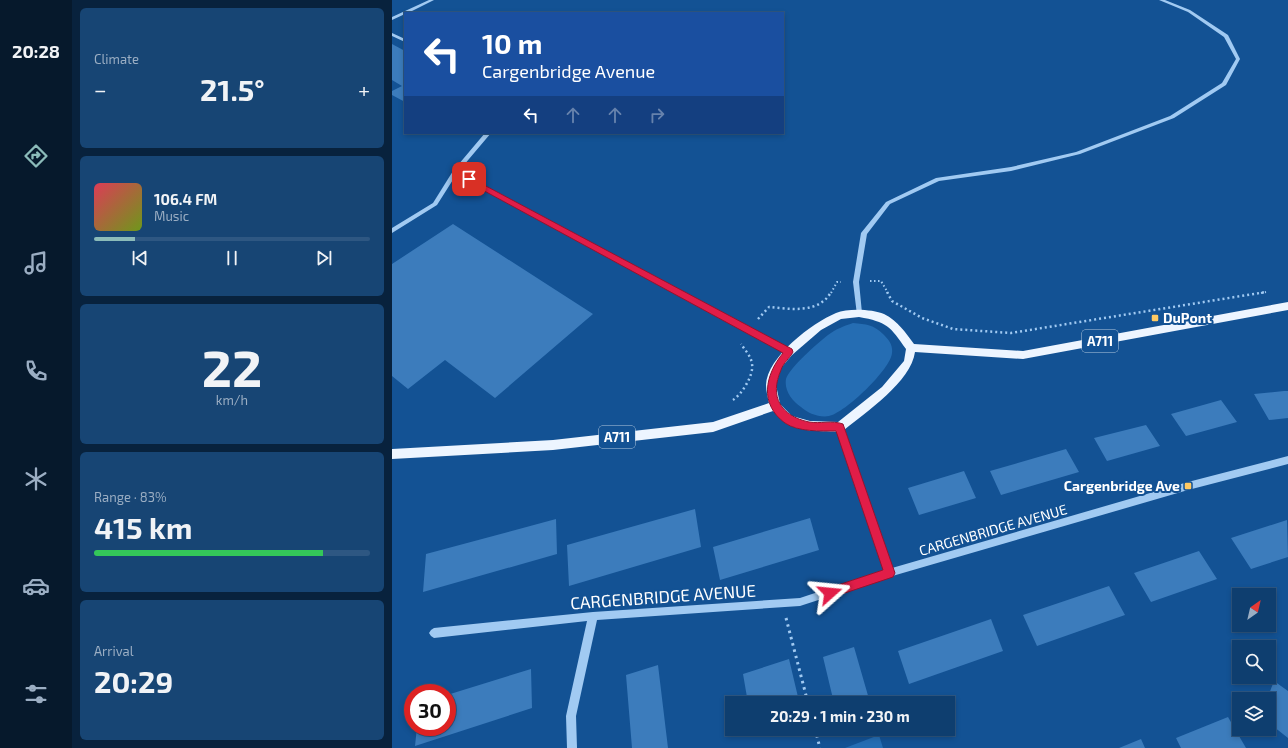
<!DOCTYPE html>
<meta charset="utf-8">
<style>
body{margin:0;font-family:"Exo 2",sans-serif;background:#174574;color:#f1f3f6;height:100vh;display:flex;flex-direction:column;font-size:15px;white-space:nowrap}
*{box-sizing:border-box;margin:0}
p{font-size:13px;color:#9baec3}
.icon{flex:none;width:22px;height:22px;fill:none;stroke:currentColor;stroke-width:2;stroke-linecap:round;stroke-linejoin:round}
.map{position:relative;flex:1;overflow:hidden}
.details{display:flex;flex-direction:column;gap:8px;padding:8px;background:#08223d;width:320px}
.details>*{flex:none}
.hud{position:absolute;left:12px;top:12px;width:380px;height:122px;border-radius:0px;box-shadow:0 2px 6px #0003,0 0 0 1px #2e5782;background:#1a4fa0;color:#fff;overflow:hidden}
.needle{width:26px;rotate:34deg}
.tools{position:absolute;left:840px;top:588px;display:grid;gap:8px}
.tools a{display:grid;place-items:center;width:44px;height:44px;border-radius:0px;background:#0e3e6f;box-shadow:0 2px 6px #0003,0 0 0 1px #2e5782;font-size:20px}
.speed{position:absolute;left:12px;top:684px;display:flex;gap:8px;font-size:20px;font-weight:700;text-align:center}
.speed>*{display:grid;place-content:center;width:52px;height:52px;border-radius:50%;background:#0e3e6f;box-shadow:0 2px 6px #0003,0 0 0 1px #2e5782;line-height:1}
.speed .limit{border:6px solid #d22;background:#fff;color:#111}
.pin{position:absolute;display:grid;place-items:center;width:34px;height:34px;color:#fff;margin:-17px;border-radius:8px;box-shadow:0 2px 6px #0006}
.me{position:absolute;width:44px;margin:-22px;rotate:72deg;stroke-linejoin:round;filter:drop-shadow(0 0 3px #0008)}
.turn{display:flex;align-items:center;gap:14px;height:84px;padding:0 12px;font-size:18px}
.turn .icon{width:52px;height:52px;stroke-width:2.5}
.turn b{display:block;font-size:28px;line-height:34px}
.lanes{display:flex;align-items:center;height:38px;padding:0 12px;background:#0003;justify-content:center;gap:20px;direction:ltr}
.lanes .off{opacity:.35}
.big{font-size:30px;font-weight:700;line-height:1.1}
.details .widget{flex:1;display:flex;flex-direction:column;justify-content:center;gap:6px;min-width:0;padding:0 14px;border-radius:6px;background:#174574}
.details .dial{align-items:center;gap:0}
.dial b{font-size:52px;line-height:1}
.song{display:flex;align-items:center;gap:12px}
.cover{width:48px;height:48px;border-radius:6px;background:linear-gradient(135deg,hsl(350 70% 55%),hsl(80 70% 35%))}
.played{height:4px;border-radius:2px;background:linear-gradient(90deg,#8bbbb9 15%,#2e5782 15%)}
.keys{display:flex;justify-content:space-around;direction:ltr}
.heat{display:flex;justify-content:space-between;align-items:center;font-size:22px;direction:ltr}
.charge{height:6px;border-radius:3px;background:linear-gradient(90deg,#34c759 83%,#2e5782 0)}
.trip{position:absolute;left:333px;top:696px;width:230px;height:40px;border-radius:0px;background:#0e3e6f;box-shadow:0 2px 6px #0003,0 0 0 1px #2e5782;font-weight:700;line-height:40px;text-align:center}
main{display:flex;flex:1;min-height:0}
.tab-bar{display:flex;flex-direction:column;width:72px;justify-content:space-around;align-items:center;background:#06192c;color:#9baec3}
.tab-bar .icon{width:28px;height:28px}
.tab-bar .current{color:#8bbbb9}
.tab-bar b{font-size:18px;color:#f1f3f6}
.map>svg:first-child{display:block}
.green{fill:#256db3}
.building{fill:#3c7cbc}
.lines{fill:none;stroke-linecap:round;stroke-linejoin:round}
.path-far2{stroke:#a1caf2;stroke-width:2;stroke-dasharray:1.5 2.5;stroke-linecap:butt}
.path-far1{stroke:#a1caf2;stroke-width:2.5;stroke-dasharray:2 3;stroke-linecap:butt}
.path{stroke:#a1caf2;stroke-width:3;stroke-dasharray:2.5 4;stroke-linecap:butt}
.minor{fill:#a1caf2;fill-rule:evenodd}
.major{fill:#edf5ff;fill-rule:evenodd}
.route{fill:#e11d48;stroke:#92132f}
.poi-dot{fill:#ffca63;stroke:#135294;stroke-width:1.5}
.labels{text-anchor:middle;stroke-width:4;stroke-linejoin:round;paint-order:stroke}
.shield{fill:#135294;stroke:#b8cbdf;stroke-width:1}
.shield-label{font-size:13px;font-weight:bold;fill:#fff}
.poi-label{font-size:14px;font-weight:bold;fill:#fff;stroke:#135294;text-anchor:start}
.street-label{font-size:14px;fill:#fff;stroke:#135294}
.near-street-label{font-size:17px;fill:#fff;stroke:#135294}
</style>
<main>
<nav class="tab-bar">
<b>20:28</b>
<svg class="icon current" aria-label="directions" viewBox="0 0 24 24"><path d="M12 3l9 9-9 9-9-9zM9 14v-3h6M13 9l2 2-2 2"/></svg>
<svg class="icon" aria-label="music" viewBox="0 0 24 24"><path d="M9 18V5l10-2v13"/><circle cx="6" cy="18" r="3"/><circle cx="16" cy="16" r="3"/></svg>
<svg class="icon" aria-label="phone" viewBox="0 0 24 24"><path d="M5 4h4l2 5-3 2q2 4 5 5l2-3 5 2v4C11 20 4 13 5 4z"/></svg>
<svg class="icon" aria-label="climate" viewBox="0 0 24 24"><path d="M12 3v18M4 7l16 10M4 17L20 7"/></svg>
<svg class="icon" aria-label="car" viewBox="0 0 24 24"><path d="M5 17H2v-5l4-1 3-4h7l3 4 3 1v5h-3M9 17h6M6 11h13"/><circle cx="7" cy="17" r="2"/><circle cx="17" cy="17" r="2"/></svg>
<svg class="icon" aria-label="filters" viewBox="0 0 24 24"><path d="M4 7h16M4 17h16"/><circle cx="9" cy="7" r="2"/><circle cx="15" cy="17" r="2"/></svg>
</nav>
<section class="details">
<div class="widget"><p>Climate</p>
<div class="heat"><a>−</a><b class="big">21.5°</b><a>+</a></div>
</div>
<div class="widget">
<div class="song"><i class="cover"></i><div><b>106.4 FM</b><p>Music</p></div></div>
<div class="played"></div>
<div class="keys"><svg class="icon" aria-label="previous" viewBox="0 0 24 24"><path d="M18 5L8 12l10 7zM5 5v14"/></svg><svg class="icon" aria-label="pause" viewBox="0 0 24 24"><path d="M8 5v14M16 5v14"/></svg><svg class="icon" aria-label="next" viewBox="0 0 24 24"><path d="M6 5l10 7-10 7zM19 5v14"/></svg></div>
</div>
<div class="widget dial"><b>22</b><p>km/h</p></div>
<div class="widget"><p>Range · 83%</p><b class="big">415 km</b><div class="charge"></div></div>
<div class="widget"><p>Arrival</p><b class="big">20:29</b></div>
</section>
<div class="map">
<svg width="896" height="748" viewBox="0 0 896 748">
<rect width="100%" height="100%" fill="#135294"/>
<!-- green -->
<path class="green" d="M 461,323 C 474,324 482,325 491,334 C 497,340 501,345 500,353 C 499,369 453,413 437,416 C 428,418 415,413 409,407 C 400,401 392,390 394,379 C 397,368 427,342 436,335 C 444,329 452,326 461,323 Z
M 487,735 L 491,748 L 453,748 Z"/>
<!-- building -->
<path class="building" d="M 0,44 L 13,51 L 13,102 L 0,95 L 0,91 L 10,86 L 0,80 Z
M 61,224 L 201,314 L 103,398 L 53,360 L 16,389 L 0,376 L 0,264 Z
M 892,391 L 896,391 L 896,418 L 877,420 L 862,394 Z
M 829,400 L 845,422 L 794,436 L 779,414 Z
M 754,425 L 768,446 L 715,461 L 702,438 Z
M 674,449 L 687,472 L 609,495 L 598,471 Z
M 572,471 L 584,498 L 527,515 L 516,488 Z
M 303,509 L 309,547 L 177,586 L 175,545 Z
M 418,518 L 427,550 L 328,580 L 321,547 Z
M 164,519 L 165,554 L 31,592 L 34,554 Z
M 895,520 L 896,557 L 859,569 L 839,538 Z
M 807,551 L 825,579 L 759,602 L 742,573 Z
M 717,586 L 733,615 L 645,646 L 631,615 Z
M 599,619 L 611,651 L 517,684 L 506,651 Z
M 462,647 L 477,699 L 465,703 L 442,703 L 431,657 Z
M 397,659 L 406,697 L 388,703 L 356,703 L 351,674 Z
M 266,665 L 276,748 L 240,748 L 234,675 Z
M 139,669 L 140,708 L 23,746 L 25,727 L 55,727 L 55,695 Z
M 882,681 L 896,691 L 896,738 L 877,723 L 877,699 L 875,699 Z
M 836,717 L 854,748 L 789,748 L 784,738 Z
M 749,739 L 753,748 L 727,748 Z"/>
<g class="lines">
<!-- path-far2 -->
<path class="path-far2" d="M 478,281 L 489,281 L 496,293
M 439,293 L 445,282 L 449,282
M 869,293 L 874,292"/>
<!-- path-far1 -->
<path class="path-far1" d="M 495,292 L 500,301 L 530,318 L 561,329 L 619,333 L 874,292
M 366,319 L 377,307 C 398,309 427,314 439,292
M 341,400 C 350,394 362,375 360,364 C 359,356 353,350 349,344"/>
<!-- path -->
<path class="path" d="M 394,618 L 416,703
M 423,729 L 428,748"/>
<!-- minor -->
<path class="minor" d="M 37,0 L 42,0 L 16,13 L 13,13 L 13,14 L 0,20 L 0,17 Z
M 767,0 L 773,0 L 798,10 L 836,35 L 848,59 L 834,85 L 782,118 L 688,154 L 619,171 L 547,181 L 498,204 L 475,234 L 467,282 L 470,313 L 469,315 L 465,315 L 461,282 L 469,233 L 494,202 L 544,178 L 619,167 L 684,152 L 778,116 L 830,83 L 844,59 L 832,37 L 796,12 Z
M 0,33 L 13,39 L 13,42 L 0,36 Z
M 93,133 L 99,133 L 66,172 L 399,350 L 400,352 L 399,354 L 395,354 L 64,175 L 45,205 L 0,233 L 0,228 L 41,203 L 61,171 Z
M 448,424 L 451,425 L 452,427 L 500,568 L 796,482 L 896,456 L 896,464 L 796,490 L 497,577 L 408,606 L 205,620 L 184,716 L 185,748 L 175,748 L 174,716 L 195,621 L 42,638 L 39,636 L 37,633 L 39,630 L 42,628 L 201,612 L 408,598 L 492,570 L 444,427 L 445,425 Z"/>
<!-- major -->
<path class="major" d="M 896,302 L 896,310 L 631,359 L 523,352 C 519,382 474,412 452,430 L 448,432 C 433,431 404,432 392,422 C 388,419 385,415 381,411 L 321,432 L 161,450 L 0,459 L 0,449 L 161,440 L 321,422 L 377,403 C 376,398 374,391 374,385 C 375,357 420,323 444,313 C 456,308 480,309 492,314 C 506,321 513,332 522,344 L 631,351 ZM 467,317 C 495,322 498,326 514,349 L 512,361 L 490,387 L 446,422 L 418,421 L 400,416 L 388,404 L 384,385 L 389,368 L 400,355 L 429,330 L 449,319 Z"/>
</g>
<!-- route -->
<path class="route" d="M 77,177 L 400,349 L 401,352 C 398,358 391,363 389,370 C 377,397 389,416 417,422 C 428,424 440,420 451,424 L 503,573 L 501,577 L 438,598 L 434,597 L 432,593 L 434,589 L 491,570 L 444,431 C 429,431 406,432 393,423 C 367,404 373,375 391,353 L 74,181 L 74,178 Z"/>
<!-- markers -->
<g class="poi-dot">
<rect x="759" y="314" width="8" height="8" rx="2"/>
<rect x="792" y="482" width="8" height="8" rx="2"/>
</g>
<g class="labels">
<!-- shield labels -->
<g class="shield">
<rect x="690" y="330" width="36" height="22" rx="3"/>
<rect x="207" y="426" width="36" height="22" rx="3"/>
</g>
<g class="shield-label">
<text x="708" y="346">A711</text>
<text x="225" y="442">A711</text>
</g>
<!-- poi labels -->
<g class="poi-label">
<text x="771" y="323">DuPont</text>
<text x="788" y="491" text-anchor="end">Cargenbridge Ave</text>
</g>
<!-- street labels -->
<g class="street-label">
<text transform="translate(601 530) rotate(-16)" y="5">CARGENBRIDGE AVENUE</text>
</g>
<!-- near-street labels -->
<g class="near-street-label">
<text transform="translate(271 597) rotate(-4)" y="6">CARGENBRIDGE AVENUE</text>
</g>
</g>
</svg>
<div class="tools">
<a><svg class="needle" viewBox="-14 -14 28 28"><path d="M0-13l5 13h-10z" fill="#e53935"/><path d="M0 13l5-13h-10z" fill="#9baec3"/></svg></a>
<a><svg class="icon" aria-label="search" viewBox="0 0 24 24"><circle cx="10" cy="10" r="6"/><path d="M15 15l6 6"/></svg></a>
<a><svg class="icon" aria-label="layers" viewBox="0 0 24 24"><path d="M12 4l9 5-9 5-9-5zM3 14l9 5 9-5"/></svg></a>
</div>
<div class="speed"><div class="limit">30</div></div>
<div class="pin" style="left:77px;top:179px;background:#d93025"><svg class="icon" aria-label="arrive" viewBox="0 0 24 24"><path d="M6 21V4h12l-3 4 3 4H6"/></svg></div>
<svg class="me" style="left:438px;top:593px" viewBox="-20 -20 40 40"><path d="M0-17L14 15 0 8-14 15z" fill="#e11d48" stroke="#fff" stroke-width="4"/></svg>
<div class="trip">20:29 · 1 min · 230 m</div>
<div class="hud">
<div class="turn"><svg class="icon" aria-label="left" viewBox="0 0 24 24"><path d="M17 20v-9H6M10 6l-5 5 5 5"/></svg><div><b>10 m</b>Cargenbridge Avenue</div></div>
<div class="lanes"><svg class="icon" aria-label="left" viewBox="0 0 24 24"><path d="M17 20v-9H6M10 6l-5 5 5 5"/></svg><svg class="icon off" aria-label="ahead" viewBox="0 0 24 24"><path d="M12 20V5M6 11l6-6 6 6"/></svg><svg class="icon off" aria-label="ahead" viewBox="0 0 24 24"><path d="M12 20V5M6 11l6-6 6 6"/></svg><svg class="icon off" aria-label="right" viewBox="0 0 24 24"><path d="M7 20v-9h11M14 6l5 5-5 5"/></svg></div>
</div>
</div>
</main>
